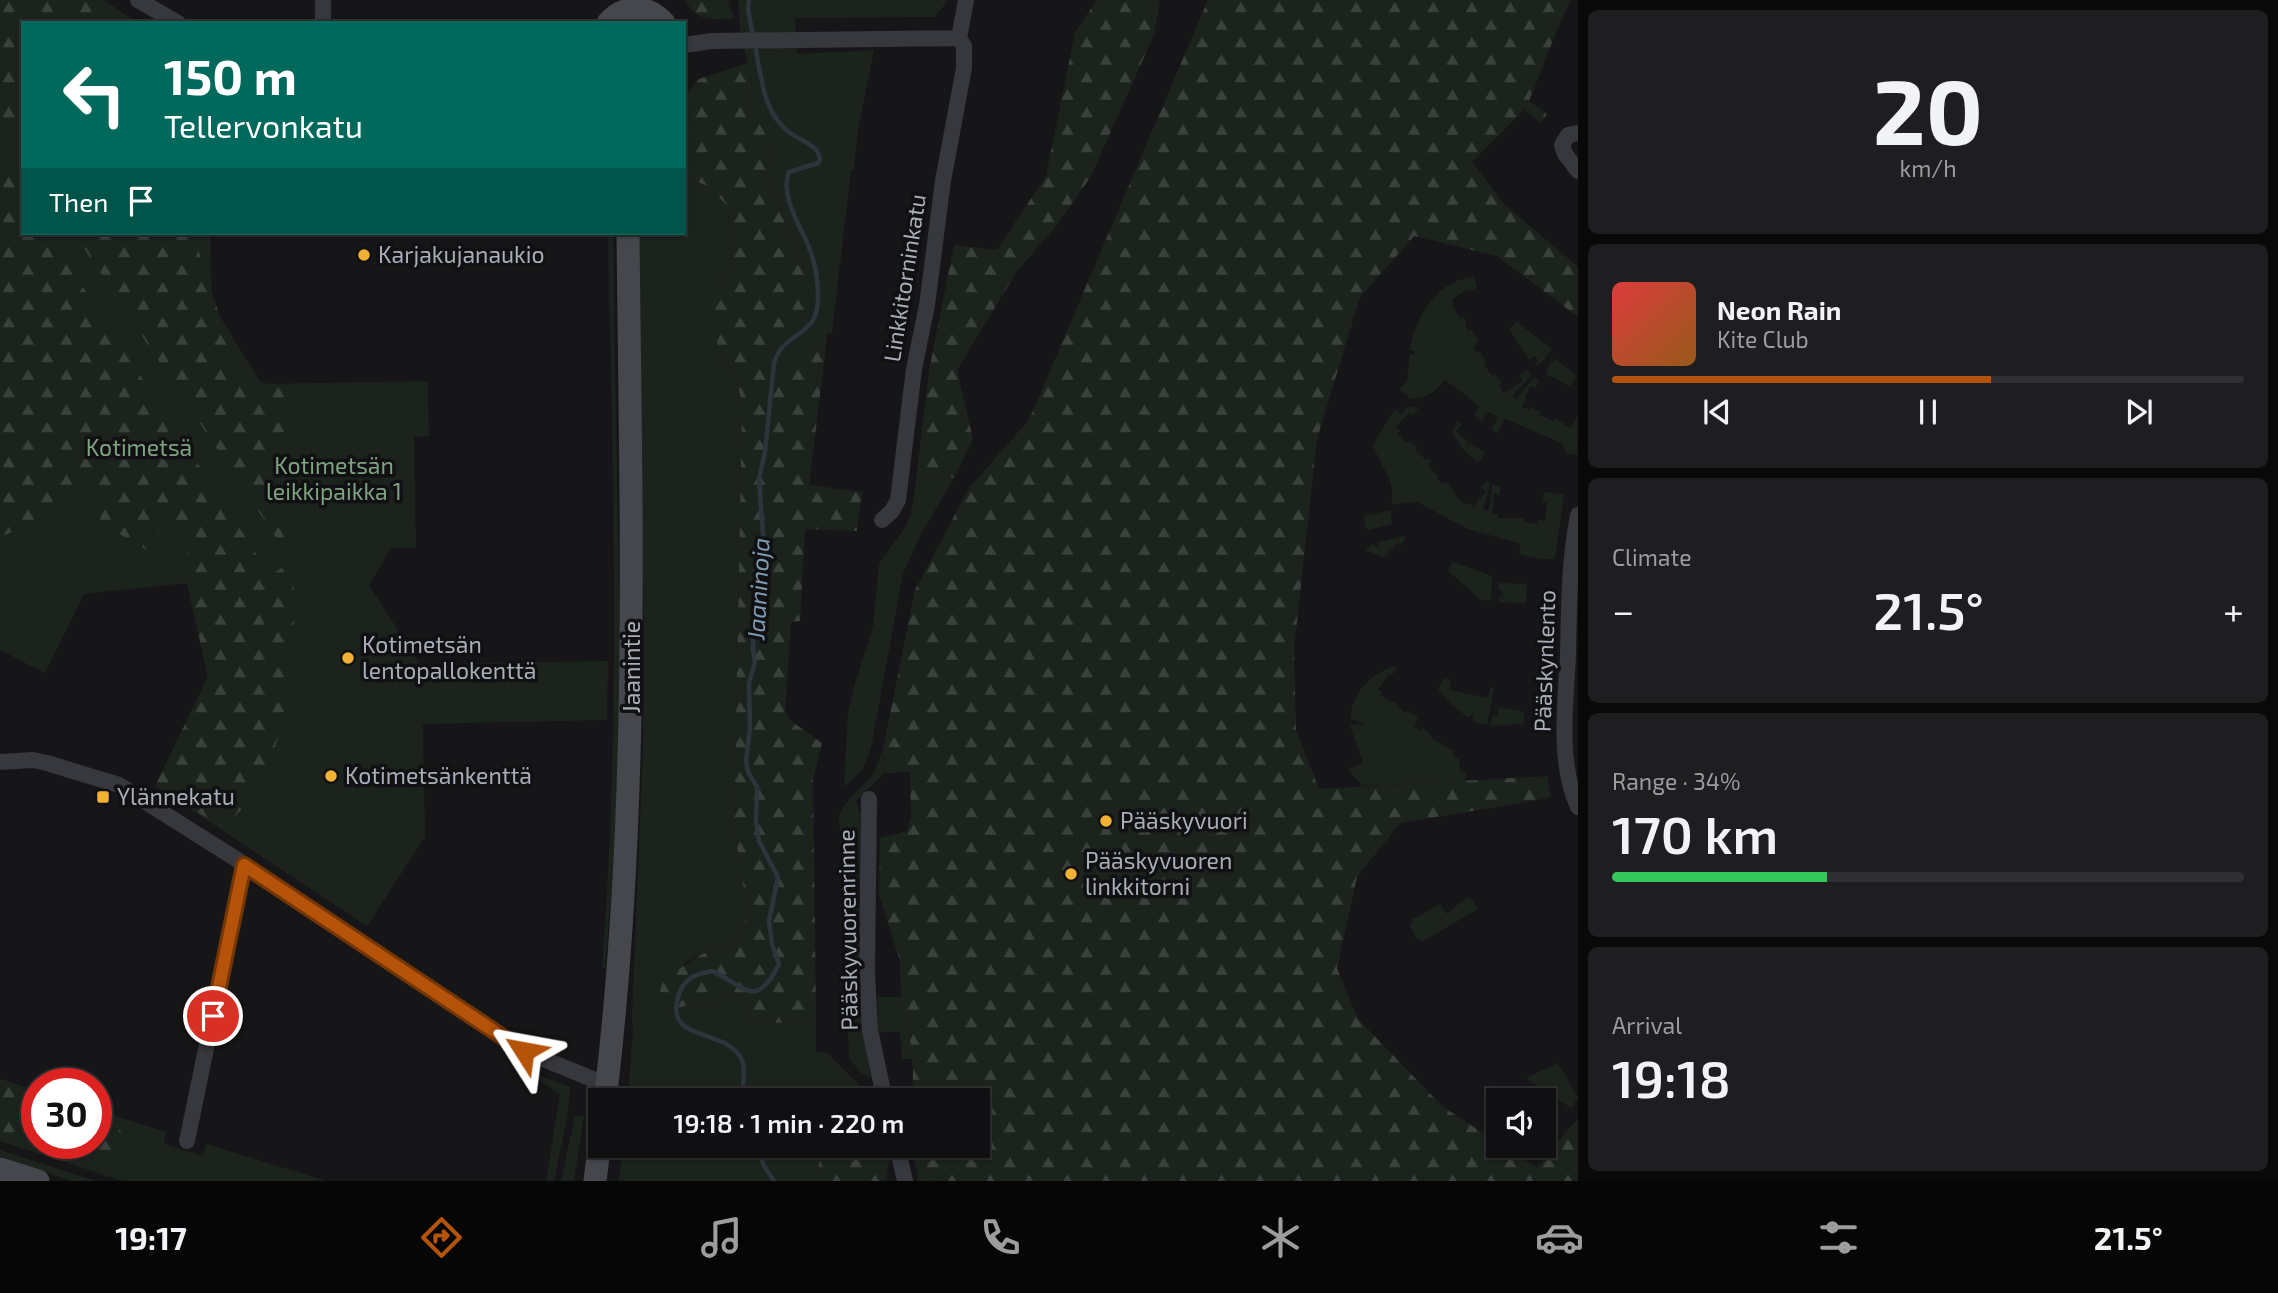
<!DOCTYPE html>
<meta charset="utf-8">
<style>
body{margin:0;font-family:"Exo 2",sans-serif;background:#1e1e20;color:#f1f3f6;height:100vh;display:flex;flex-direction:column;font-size:26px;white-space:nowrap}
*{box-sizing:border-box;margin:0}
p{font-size:23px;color:#9c9d9f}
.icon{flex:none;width:38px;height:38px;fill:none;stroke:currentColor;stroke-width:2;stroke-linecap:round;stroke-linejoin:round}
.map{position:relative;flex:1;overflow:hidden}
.drawer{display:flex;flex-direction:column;gap:10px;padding:10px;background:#09090a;width:700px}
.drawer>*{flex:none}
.banner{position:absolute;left:21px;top:21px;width:665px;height:214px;border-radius:0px;box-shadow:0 2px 5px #0004,0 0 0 2px #303032;background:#00695c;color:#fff;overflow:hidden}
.fabs{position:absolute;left:1486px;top:1088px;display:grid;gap:14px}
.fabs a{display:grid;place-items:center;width:70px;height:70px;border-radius:0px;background:#101012;box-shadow:0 2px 5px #0004,0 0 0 2px #303032;font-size:35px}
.speed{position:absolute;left:21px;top:1068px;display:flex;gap:14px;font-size:35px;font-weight:700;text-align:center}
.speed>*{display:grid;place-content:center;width:91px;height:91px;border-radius:50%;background:#101012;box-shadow:0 2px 5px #0004,0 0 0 2px #303032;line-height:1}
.speed .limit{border:10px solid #d22;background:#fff;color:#111}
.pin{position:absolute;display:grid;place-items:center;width:60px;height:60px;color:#fff;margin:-30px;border:4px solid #fff;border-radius:50%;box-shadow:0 2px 7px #0007}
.me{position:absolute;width:77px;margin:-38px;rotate:304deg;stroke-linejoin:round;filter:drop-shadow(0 0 5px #0008)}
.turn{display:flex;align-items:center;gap:24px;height:147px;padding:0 28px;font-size:32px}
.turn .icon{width:91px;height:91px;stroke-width:2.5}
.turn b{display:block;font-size:49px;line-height:60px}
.then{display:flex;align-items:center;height:66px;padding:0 28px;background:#0003;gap:14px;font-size:26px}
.big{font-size:52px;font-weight:600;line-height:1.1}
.drawer .widget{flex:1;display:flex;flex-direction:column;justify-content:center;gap:10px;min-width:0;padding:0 24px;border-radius:10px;background:#1e1e20}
.drawer .dial{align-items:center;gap:0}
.dial b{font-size:91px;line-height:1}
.song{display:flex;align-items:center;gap:21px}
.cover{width:84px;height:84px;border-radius:10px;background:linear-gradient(135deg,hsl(0 70% 55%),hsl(30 70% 35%))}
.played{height:7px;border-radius:4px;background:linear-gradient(90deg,#b45309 60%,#303032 60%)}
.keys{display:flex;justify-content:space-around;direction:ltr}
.heat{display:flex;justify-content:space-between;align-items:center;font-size:38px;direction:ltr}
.charge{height:10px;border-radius:5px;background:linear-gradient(90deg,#34c759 34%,#303032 0)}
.trip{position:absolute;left:588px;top:1088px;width:402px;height:70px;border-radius:0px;background:#101012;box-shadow:0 2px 5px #0004,0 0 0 2px #303032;font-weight:600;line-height:70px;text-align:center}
.menu{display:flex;height:112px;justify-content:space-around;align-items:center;background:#060607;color:#9c9d9f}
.menu .icon{width:49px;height:49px}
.menu .active{color:#b45309}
.menu b{font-size:32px;color:#f1f3f6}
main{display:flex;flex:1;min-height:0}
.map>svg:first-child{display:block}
.green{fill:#1c231d}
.forest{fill:url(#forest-firs)}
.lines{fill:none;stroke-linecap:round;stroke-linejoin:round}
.stream{stroke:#2c353c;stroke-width:4.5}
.minor{stroke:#37383d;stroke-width:16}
.secondary{stroke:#45474d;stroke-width:23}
.route-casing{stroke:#753606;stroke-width:18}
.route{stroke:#b45309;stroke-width:12}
.poi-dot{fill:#f2b134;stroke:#111113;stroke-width:2.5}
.labels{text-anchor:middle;stroke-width:7;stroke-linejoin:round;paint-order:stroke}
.poi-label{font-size:23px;fill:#a8adb8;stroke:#111113;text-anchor:start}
.street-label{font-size:23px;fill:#a8adb8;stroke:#111113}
.park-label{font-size:23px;fill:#7fa381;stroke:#111113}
.water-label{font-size:24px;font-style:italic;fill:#7f9bb3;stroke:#111113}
</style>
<main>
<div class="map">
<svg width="1578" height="1181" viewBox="0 0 1578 1181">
<defs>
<pattern id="forest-firs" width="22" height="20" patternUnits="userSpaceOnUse" patternTransform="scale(1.75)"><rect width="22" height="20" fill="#1c231d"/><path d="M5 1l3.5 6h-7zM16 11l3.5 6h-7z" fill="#3a403c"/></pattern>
</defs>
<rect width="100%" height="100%" fill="#161618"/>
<!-- green -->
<path class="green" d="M 0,0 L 104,0 L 138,23 L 23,23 L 23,233 L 210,233 L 212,304 L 262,384 L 428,381 L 429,436 L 414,437 L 416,548 L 391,548 L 369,585 L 420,664 L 608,661 L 607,720 L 423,724 L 425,837 L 367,926 L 155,786 L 208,677 L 187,583 L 84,594 L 45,673 L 0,650 Z
M 738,0 L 948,0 L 935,17 L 795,18 L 797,54 L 874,50 L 858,130 L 854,170 L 851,170 L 832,333 L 827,333 L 825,354 L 808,347 L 780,372 L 770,374 C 761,339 780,330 808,316 L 812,289 L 767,174 L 772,144 L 747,119 L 752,84 L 740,30 Z
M 684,176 L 707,186 L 729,206 L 731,256 L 725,285 L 723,357 L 736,376 L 742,404 L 734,830 L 748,913 L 737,942 L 701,954 L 684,963 L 663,1012 L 696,1003 L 712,1005 L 722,999 L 746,996 L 751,1017 L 760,1024 L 816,1020 L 816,1052 L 827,1053 L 875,1101 L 628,1101 L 633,1027 L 632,1017 L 643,746 L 644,617 L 637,233 L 684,233 Z
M 608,233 L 613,233 L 620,655 L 616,832 L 605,968 L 602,968 C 621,723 613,478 608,233 Z
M 1474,277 L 1477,287 L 1470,292 L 1467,289 L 1451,300 L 1454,304 L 1452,306 L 1460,318 L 1462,316 L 1467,323 L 1465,325 L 1468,331 L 1471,329 L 1479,341 L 1473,347 L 1477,353 L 1480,352 L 1487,362 L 1484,364 L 1492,376 L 1495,374 L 1502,384 L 1499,386 L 1504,393 L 1523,381 L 1520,375 L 1527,370 L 1532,375 L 1512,396 L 1516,400 L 1534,377 L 1539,380 L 1535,388 L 1530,386 L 1522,407 L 1529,410 L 1530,407 L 1541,412 L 1540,415 L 1553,421 L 1555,418 L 1565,423 L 1564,426 L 1571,428 L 1578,414 L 1577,455 L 1566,453 L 1562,443 L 1505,419 L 1497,433 L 1491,430 L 1498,417 L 1489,412 L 1481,421 L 1474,415 L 1480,406 L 1445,380 C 1434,392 1429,398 1411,399 L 1400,390 L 1402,386 L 1407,381 L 1410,354 L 1415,354 L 1415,351 L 1410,350 C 1414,318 1438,279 1474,277 Z
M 1516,321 L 1552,349 L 1544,360 L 1535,366 L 1538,360 L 1535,356 L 1529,359 L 1512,334 L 1510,329 Z
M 1555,359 L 1577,376 L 1570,386 L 1546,374 L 1547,368 Z
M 1415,406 L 1418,409 L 1412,415 L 1409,413 L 1396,427 L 1400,431 L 1398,434 L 1407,443 L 1410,441 L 1417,447 L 1415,450 L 1426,460 L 1428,458 L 1432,461 L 1428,466 L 1439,476 L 1437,479 L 1444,484 L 1446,482 L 1454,490 L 1452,492 L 1466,505 L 1468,503 L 1473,506 L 1486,492 L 1481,487 L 1487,481 L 1490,484 L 1483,510 L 1489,511 L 1492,484 L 1501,486 L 1499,495 L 1494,494 L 1492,513 L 1498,515 L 1498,518 L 1524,518 L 1524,522 L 1537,524 L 1538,520 L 1545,521 L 1547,502 L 1542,501 L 1544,492 L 1564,495 L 1555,559 L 1540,559 L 1519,554 L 1521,544 L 1468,529 L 1417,502 L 1391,505 C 1398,485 1379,463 1373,445 L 1393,412 L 1398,409 L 1399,414 L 1405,412 L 1405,408 Z
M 1458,421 L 1462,424 L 1456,432 L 1469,442 L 1466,449 L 1471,443 L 1485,453 L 1478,463 L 1461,447 L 1452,432 Z
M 917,472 L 954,478 L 921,534 L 903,574 L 871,748 L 862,771 L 844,787 L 848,713 L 854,686 L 873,627 L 879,564 L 906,526 L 912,509 Z
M 1391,510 L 1392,524 L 1368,530 L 1365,527 L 1364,516 Z
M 1404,536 L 1406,538 L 1401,545 L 1398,543 L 1383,558 L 1365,550 L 1373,544 L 1380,551 L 1377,543 Z
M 1453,562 L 1492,576 L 1491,601 L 1481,600 L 1448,571 Z
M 1499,583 L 1527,584 L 1526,601 L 1524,603 L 1498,602 L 1499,597 L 1502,597 L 1503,591 L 1498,590 Z
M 1395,666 L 1397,668 L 1392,675 L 1389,674 L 1378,689 L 1382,692 L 1380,695 L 1392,703 L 1394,701 L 1405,713 L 1407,710 L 1418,718 L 1414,726 L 1420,731 L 1422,728 L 1432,736 L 1431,738 L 1454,751 L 1452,754 L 1459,759 L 1460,770 L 1466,774 L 1465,781 L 1362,786 L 1348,769 L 1363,763 L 1350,725 L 1364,724 L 1350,718 C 1354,691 1369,675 1395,666 Z
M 1444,678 L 1451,680 L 1449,690 L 1488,698 L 1490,687 L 1494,688 L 1487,725 L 1479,724 L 1472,720 L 1474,717 L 1472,715 L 1467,717 L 1450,703 L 1438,689 Z
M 1499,707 L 1525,712 L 1523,724 L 1490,726 L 1492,716 L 1497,716 Z
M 883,749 L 884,773 L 856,801 L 860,814 C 860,901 855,991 871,1078 L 860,1072 L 849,1058 L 839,814 L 845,804 L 874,773 Z
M 1547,776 L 1551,797 L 1538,800 L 1532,777 Z
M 1467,897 L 1472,900 L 1478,909 L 1422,942 L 1416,938 L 1410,926 L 1413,919 L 1440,904 L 1447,914 Z
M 878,997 L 901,997 L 909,1028 L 912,1059 L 902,1059 L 900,1032 L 881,1032 L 878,1029 Z
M 1558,1063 L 1578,1098 L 1571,1108 L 1526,1078 Z
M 524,1070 L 570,1087 L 568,1114 L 554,1181 L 546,1181 L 560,1094 Z
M 0,1079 L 37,1091 L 37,1143 L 96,1143 L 96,1110 L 166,1132 L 164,1144 L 203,1156 L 206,1144 L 327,1181 L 123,1181 L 0,1141 Z
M 575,1116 L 584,1116 L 574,1181 L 561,1181 Z
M 623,1146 L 822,1146 L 816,1181 L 619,1181 Z
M 910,1146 L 922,1146 L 926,1173 L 946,1181 L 917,1181 L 918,1174 Z
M 0,1150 L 95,1181 L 72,1181 L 0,1157 Z"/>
<!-- forest -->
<path class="forest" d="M 0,0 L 102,0 L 119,15 L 136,23 L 23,23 L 23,153 L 0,113 Z
M 684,0 L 732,0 L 728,1 L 734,18 C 708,20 700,22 684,0 Z
M 1097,0 L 1160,0 L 1154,35 L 1091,176 L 1057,225 L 1017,271 L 957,370 L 973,439 L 954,478 L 917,472 L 929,371 L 954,245 L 997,250 L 1046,176 L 1075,32 Z
M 1208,0 L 1571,0 L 1559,25 L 1529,101 L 1547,114 L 1541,123 L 1524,110 L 1472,162 L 1503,203 L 1578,267 L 1578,317 L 1497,256 L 1414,236 L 1360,297 L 1317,439 L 1294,649 L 1296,730 L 1319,789 L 1532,777 L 1538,800 L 1400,823 L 1357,877 L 1337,968 L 1358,1019 L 1442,1106 L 1498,1143 L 1498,1146 L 1503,1146 L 1537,1168 L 1578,1118 L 1578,1181 L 946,1181 L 926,1173 L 922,1146 L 978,1146 L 978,1101 L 912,1101 L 913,1072 L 909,1028 L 901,997 L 900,961 L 879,895 L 880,838 L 907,831 L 911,817 L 910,772 L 884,773 L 883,749 L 915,590 L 969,488 L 1029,420 Z
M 748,63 L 752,84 L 747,119 L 763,124 L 772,144 L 767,174 L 812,289 L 812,304 L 808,316 C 781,330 761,339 770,373 L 780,372 L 787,355 L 808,347 L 825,354 L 809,485 L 862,492 L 857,531 L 805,529 L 800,621 L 791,622 L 785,711 L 791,721 L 822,743 L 813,780 L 816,1020 L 760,1024 L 751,1017 L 746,996 L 722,999 L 712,1005 L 696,1003 L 663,1012 L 658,1000 L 663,979 L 702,954 L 737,942 L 748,913 L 734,830 L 742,404 L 736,376 L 723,357 L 710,325 L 708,293 L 725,285 L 731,256 L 729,207 L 707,186 L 684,176 L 684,96 L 699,79 Z
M 0,157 L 23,194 L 23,233 L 48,233 L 270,575 L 292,562 L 74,233 L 193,233 L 239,376 L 288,389 C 287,419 283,450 285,480 C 288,522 294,564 294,607 C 295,663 285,733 261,784 C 253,801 236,815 222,827 L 155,786 L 208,677 L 187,583 L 188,565 L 186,548 L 176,526 L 165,523 L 149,551 L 100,523 L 99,495 L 80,488 L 65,494 L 59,513 L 0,537 Z
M 0,1079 L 37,1091 L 37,1143 L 96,1143 L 96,1110 L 117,1116 L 122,1137 L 117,1162 L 78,1156 L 47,1144 L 19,1140 L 0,1132 Z
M 822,1146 L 889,1146 L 890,1154 L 886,1181 L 816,1181 Z"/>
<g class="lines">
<!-- stream -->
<path class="stream" d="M 749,0 L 748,9 L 753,37
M 741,1101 C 742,1088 747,1069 741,1058 C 724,1027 662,1043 679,994 C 685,977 697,974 712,971 C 745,986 756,1011 779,964 L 772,944 L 769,921 L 778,877 L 759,841 L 756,822 L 757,787 L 748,772 L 746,760 L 750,729 L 749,683 L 755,662 L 753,648 L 755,571 L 762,560 L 764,547 L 759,479 L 765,452 L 774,363 C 785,327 820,341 818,293 C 818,279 815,264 810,250 C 802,228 779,196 789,172 L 818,163 L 820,159 C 818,143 796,140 784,128 C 762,107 761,73 755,45
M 758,1146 L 764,1166 L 774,1181"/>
<!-- minor -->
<path class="minor" d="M 138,0 L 178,23
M 323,0 L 323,23
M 959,38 L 966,0
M 684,45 L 712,41 L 959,38
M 1578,133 L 1568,135 L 1562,145 L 1565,154 L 1578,171
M 1578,515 C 1569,561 1569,607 1568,654 C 1566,704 1557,760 1578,807
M 882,520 L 892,511 L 898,500 L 914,369 L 927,305 L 943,181 L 964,68 L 964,46 L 959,38
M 0,762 L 33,760 L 47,763 L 119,785 L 233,857 L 524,1051 L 607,1085
M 869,799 L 867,972 L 870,1030 L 885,1101
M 187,1141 L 244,865
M 897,1146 L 905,1181"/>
<!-- secondary -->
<path class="secondary" d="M 608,23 C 624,4 648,5 664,23
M 605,1101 C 640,811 631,524 628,233
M 0,1169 L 38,1181
M 595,1181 L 600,1140"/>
</g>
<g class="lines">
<defs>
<path id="route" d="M 213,1016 L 244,865 L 524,1051"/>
</defs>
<!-- route casing -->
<use href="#route" class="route-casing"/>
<!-- route -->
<use href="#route" class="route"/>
</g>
<!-- markers -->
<g class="poi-dot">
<circle cx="364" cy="255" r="7"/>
<circle cx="348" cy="658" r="7"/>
<circle cx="331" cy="776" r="7"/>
<rect x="96" y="790" width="14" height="14" rx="3.5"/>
<circle cx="1106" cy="821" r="7"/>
<circle cx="1071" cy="874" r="7"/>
</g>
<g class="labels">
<!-- poi labels -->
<g class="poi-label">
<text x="378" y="263">Karjakujanaukio</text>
<text x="362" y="653">Kotimetsän<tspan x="362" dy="26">lentopallokenttä</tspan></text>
<text x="345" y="784">Kotimetsänkenttä</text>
<text x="117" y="805">Ylännekatu</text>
<text x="1120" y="829">Pääskyvuori</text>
<text x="1085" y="869">Pääskyvuoren<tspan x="1085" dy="26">linkkitorni</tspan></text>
</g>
<!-- street labels -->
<g class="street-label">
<text transform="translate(905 278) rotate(-81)" y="8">Linkkitorninkatu</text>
<text transform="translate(1545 661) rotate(-88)" y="8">Pääskynlento</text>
<text transform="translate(632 667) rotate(-90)" y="8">Jaanintie</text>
<text transform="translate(848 930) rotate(-91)" y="8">Pääskyvuorenrinne</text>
</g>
<!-- park labels -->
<g class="park-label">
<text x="139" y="456">Kotimetsä</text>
<text x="334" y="474">Kotimetsän<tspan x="334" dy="26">leikkipaikka 1</tspan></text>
</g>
<!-- water labels -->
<g class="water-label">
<text transform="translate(759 589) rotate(-87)" y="8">Jaaninoja</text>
</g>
</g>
</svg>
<div class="fabs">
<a><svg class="icon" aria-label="sound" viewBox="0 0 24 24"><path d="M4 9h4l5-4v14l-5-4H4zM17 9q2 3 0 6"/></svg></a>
</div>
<div class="speed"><div class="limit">30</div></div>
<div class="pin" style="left:213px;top:1016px;background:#d93025"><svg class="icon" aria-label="arrive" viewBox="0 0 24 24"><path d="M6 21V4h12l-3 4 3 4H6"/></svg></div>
<svg class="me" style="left:524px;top:1051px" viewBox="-20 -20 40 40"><path d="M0-17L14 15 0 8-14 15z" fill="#b45309" stroke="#fff" stroke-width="4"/></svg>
<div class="trip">19:18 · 1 min · 220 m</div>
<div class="banner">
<div class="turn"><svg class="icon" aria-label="left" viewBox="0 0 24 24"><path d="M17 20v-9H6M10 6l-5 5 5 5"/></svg><div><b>150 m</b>Tellervonkatu</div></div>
<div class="then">Then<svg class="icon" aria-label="arrive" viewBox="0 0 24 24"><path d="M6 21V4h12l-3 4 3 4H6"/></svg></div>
</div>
</div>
<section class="drawer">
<div class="widget dial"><b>20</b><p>km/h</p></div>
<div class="widget">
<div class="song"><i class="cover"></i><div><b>Neon Rain</b><p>Kite Club</p></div></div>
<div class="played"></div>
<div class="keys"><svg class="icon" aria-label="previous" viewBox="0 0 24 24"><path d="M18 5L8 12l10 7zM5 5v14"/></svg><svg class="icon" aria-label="pause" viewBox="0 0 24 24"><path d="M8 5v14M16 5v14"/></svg><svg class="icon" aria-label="next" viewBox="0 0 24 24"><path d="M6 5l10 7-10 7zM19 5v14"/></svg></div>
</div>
<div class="widget"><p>Climate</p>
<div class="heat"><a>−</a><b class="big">21.5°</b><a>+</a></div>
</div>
<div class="widget"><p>Range · 34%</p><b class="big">170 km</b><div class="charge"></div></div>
<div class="widget"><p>Arrival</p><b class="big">19:18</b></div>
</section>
</main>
<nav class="menu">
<b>19:17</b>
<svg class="icon active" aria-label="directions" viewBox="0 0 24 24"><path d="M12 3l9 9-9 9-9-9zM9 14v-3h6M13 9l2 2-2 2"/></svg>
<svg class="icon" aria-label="music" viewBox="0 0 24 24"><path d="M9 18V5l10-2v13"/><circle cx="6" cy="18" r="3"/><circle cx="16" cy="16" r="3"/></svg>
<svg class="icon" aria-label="phone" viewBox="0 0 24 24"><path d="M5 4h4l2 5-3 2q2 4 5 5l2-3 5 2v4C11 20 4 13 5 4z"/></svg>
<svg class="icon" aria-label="climate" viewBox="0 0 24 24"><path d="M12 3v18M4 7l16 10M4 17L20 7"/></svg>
<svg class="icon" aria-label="car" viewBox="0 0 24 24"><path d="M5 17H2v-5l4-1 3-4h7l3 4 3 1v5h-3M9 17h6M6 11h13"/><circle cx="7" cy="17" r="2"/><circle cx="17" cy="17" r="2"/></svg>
<svg class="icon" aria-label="filters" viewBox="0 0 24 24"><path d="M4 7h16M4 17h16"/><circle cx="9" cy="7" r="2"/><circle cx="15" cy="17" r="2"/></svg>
<b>21.5°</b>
</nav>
